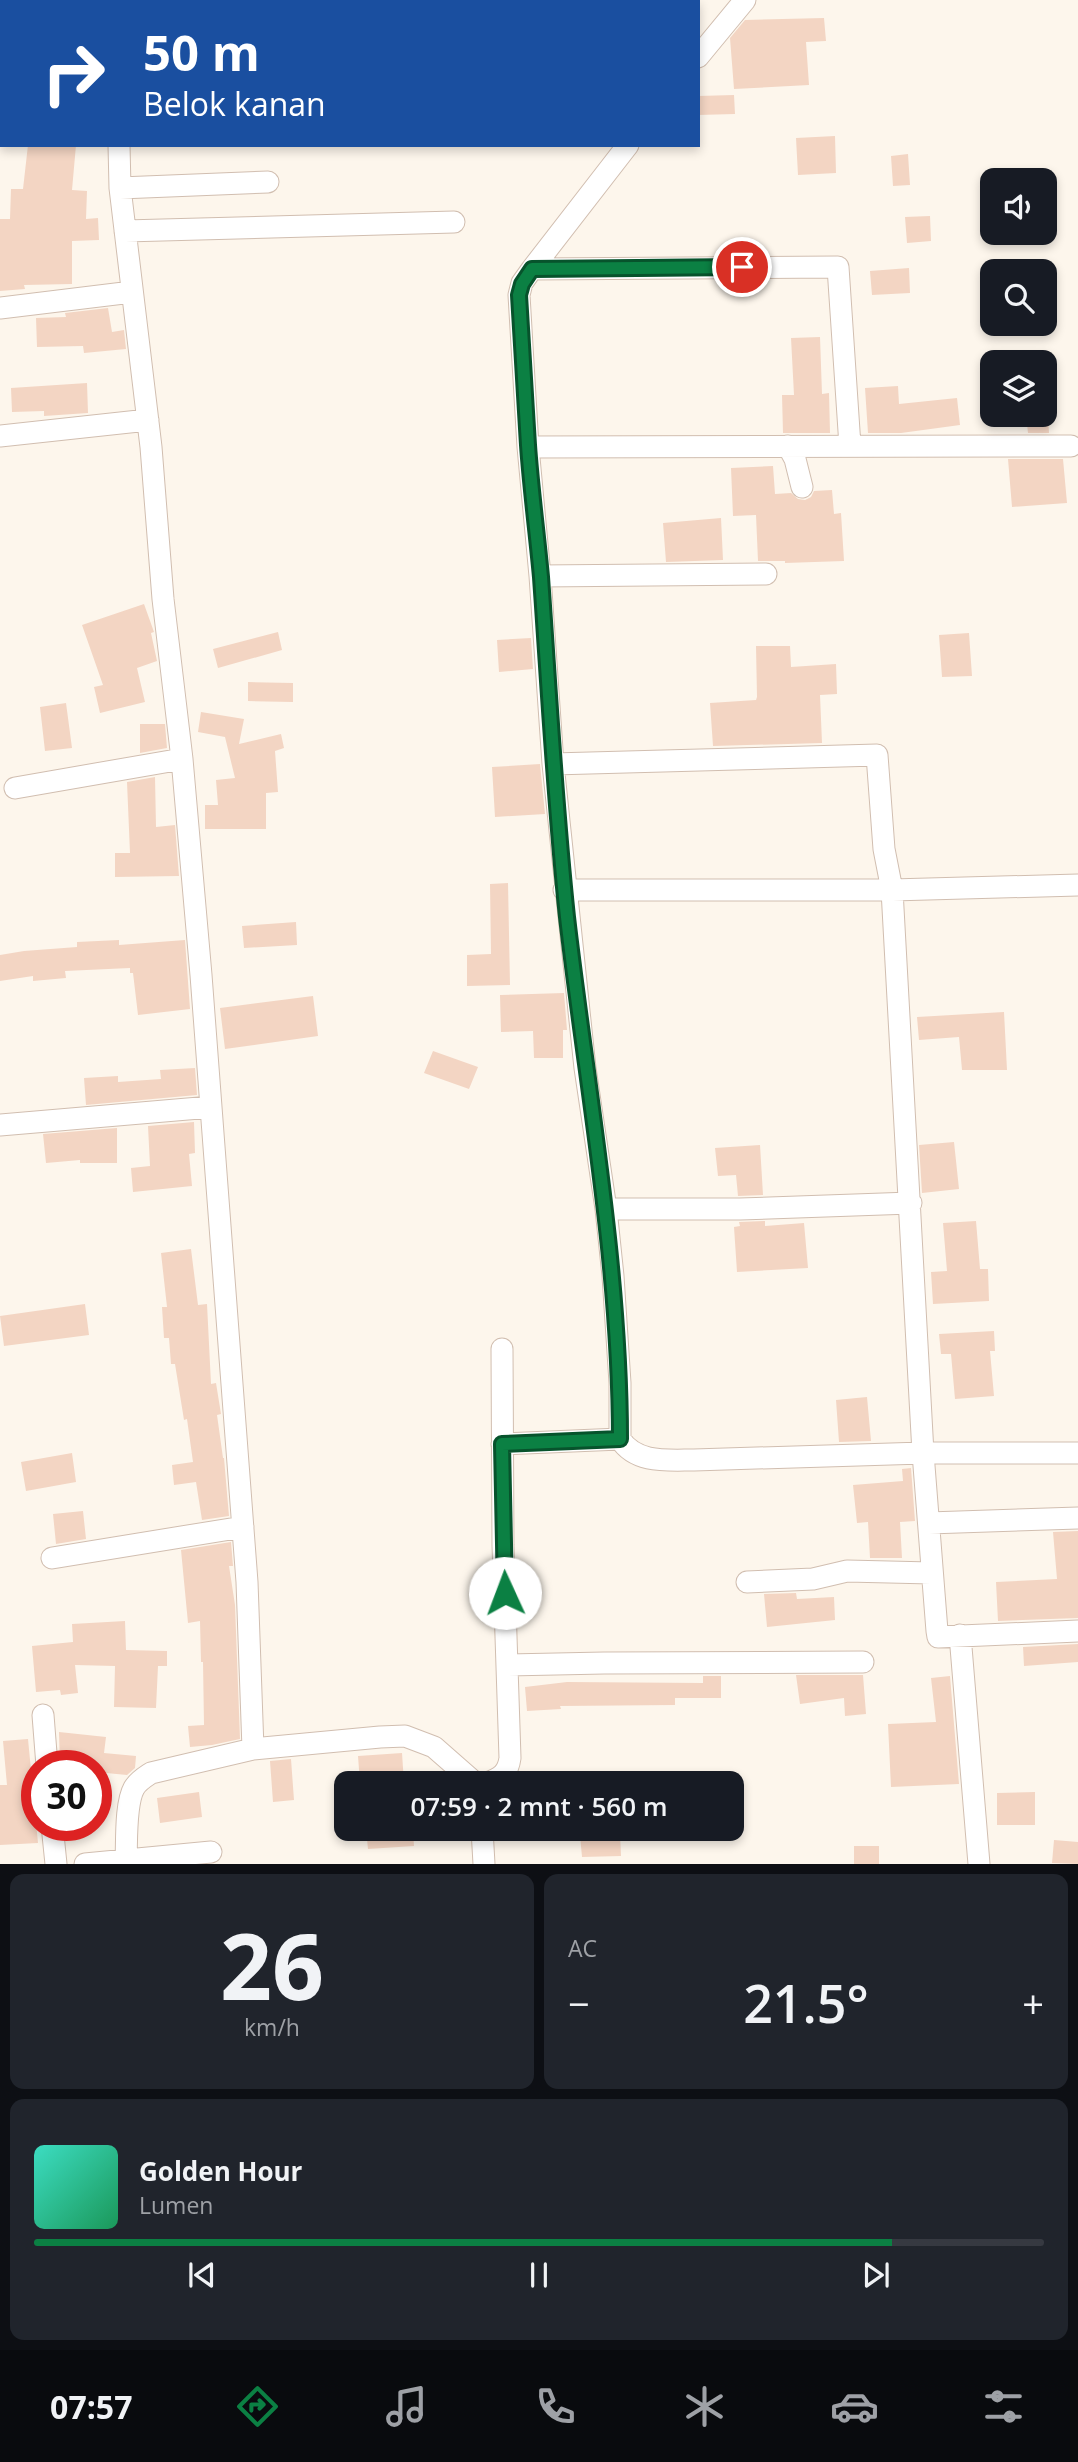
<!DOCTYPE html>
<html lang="id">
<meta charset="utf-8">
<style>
body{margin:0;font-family:"Open Sans",sans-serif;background:#20242c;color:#f1f3f6;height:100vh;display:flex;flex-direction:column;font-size:26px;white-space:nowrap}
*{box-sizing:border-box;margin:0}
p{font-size:23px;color:#9ea1a6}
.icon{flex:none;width:38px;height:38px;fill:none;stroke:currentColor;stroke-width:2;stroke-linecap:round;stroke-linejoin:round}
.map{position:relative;height:1864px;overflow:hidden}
.sheet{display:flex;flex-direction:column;gap:10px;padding:10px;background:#0d0f14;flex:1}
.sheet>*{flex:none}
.hud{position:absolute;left:0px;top:0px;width:700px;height:147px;box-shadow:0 4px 10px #0003;background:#1a4fa0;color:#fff;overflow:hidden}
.tools{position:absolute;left:980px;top:168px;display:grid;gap:14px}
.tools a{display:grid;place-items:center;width:77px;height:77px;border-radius:14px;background:#171b24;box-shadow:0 4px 10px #0003;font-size:35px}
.speed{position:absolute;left:21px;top:1750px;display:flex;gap:14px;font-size:35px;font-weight:700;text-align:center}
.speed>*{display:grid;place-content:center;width:91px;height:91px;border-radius:50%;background:#171b24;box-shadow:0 4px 10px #0003;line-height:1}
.speed .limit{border:10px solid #d22;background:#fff;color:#111}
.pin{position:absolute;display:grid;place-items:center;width:60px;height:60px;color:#fff;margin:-30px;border:4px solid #fff;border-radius:50%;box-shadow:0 2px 7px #0007}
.me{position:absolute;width:77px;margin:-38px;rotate:358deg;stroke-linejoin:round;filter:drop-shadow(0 0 5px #0008)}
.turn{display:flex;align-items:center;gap:24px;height:147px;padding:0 28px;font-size:32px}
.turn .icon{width:91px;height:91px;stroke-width:2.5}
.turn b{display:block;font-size:49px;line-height:60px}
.big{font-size:52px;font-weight:600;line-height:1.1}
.sheet .widget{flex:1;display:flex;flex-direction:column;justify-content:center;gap:10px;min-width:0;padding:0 24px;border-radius:14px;background:#20242c}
.sheet .dial{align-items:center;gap:0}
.dial b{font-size:91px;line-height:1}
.song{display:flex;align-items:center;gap:21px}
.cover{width:84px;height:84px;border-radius:10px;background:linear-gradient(135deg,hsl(170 70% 55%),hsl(150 70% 35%))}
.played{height:7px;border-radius:4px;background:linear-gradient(90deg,#0b8043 85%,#363941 85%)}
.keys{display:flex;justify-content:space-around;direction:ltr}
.heat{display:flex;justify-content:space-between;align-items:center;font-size:38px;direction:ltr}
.sheet .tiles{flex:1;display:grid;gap:10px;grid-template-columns:1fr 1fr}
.widget:last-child{grid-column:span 2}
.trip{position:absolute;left:334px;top:1771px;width:410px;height:70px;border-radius:14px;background:#171b24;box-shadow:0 4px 10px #0003;font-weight:600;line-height:70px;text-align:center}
.tabs{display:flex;height:112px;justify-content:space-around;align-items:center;background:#090b0e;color:#9ea1a6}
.tabs .icon{width:49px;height:49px}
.tabs .on{color:#0b8043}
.tabs b{font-size:32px;color:#f1f3f6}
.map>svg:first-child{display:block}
.building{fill:#f3d5c3}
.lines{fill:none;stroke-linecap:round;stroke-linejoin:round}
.minor-casing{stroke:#d1beb0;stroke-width:23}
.minor{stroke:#fff;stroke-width:21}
.route-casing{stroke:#07532c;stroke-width:18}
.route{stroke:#0b8043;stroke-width:12}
</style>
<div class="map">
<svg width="1078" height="1864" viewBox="0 0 1078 1864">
<rect width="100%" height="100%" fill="#fdf6ec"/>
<!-- building -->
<path class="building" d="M 824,18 L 826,41 L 806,42 L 809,85 L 734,89 L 730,38 L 745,20 Z
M 734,95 L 735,114 L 698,115 L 698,96 Z
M 835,136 L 836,173 L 798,175 L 796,138 Z
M 28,145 L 76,145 L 72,190 L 87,191 L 86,219 L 98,218 L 99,240 L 72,241 L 72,284 L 24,285 L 25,289 L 0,291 L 0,219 L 10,219 L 11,189 L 23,189 Z
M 908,154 L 910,185 L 893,186 L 891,156 Z
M 930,216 L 931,241 L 907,243 L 905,217 Z
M 909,268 L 910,293 L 872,295 L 870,271 Z
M 108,308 L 112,332 L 124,330 L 126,349 L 84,353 L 83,346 L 37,347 L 36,318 L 66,317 L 65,313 Z
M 820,337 L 822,394 L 829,393 L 830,433 L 783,433 L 782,395 L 794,395 L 791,338 Z
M 87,383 L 88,413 L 44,416 L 44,411 L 12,412 L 11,388 Z
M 898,386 L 899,404 L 957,398 L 960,425 L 901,433 L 868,433 L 865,388 Z
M 1026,415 L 1048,415 L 1049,433 L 1028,433 Z
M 1008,459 L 1063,459 L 1067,503 L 1012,507 Z
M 773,466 L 775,494 L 791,493 L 798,499 L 805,500 L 811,497 L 814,491 L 832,490 L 834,514 L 841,513 L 844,561 L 785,563 L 785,561 L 758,561 L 756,515 L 733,516 L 731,468 Z
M 721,518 L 723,560 L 666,562 L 663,523 Z
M 144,604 L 154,632 L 151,633 L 157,661 L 137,668 L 145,702 L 100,713 L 94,687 L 103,685 L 82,625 Z
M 278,632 L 282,650 L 218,668 L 213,649 Z
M 969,633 L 972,676 L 942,677 L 939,635 Z
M 531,638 L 533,669 L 499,672 L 497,640 Z
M 756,646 L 790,646 L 791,667 L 836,664 L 837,694 L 820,695 L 822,743 L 713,746 L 710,703 L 756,700 L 757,697 Z
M 248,682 L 293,683 L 293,702 L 248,701 Z
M 66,703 L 72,748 L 45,751 L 40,707 Z
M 201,712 L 244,719 L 239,744 L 281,734 L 284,748 L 275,751 L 278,792 L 266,793 L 266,829 L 205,829 L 205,805 L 218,805 L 216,780 L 235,778 L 225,737 L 198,732 Z
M 140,724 L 165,724 L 167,748 L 140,753 Z
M 540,764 L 545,814 L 495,817 L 492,767 Z
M 155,777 L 156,827 L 175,825 L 179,876 L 115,877 L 115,853 L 130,853 L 127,782 Z
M 508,883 L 510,985 L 467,986 L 467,955 L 491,954 L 490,884 Z
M 296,922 L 297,945 L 244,948 L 242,926 Z
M 119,940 L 119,945 L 185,940 L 190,1009 L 138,1015 L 133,973 L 130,973 L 130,968 L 65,971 L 66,978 L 33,981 L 33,976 L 0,981 L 0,955 L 24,951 L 77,947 L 77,942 Z
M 564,993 L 567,1030 L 563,1030 L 563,1058 L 534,1058 L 533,1031 L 501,1032 L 500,995 Z
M 313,996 L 318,1036 L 225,1049 L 220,1008 Z
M 1004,1012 L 1007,1070 L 962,1070 L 959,1037 L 919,1040 L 917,1017 Z
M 433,1051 L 478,1067 L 469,1089 L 424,1073 Z
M 195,1068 L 197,1095 L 86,1105 L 84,1078 L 118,1076 L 118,1082 L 161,1079 L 160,1070 Z
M 194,1122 L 195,1153 L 189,1154 L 192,1186 L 133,1192 L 131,1168 L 150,1166 L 148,1126 Z
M 117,1128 L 117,1163 L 80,1163 L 80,1160 L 46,1163 L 43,1134 Z
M 954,1142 L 959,1189 L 922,1193 L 919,1145 Z
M 760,1145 L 763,1195 L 738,1196 L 736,1175 L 718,1176 L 715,1148 Z
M 765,1221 L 765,1226 L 804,1223 L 808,1268 L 737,1272 L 734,1227 L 740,1226 L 739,1222 Z
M 976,1221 L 980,1269 L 988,1269 L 989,1301 L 933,1304 L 931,1272 L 947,1271 L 943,1223 Z
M 191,1249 L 198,1305 L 207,1304 L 211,1384 L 216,1383 L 221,1414 L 217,1415 L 223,1458 L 224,1458 L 229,1516 L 202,1520 L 196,1482 L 174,1485 L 172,1465 L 193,1462 L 187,1419 L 184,1420 L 175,1364 L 171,1364 L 169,1338 L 164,1338 L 162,1307 L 167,1307 L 161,1253 Z
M 85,1304 L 89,1335 L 4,1346 L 0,1316 Z
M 994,1331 L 995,1351 L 990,1351 L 994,1396 L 955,1399 L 951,1354 L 941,1354 L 939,1334 Z
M 867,1397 L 871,1441 L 839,1442 L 836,1400 Z
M 72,1453 L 76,1482 L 26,1491 L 21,1462 Z
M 911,1468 L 915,1521 L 900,1522 L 902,1558 L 870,1558 L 868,1522 L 857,1523 L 853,1485 L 903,1481 L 902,1469 Z
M 83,1511 L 86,1539 L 56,1544 L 53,1514 Z
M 1078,1531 L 1078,1618 L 998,1621 L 996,1582 L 1057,1579 L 1053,1532 Z
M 231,1542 L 233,1566 L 229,1566 L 235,1605 L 240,1739 L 212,1745 L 190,1747 L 188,1726 L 204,1725 L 203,1662 L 201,1662 L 200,1621 L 188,1623 L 181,1550 Z
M 796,1593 L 797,1599 L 834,1597 L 835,1620 L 767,1627 L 764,1594 Z
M 125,1621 L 126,1650 L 167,1651 L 167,1666 L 158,1666 L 156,1708 L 114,1707 L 115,1666 L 75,1665 L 78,1693 L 61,1695 L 60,1690 L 36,1692 L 32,1646 L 73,1642 L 72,1624 Z
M 1078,1644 L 1078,1662 L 1024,1666 L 1023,1647 Z
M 796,1675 L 863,1675 L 866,1714 L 845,1716 L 844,1698 L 800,1704 Z
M 703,1676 L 721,1676 L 721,1698 L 675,1698 L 675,1705 L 560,1706 L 561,1709 L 527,1711 L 525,1687 L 567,1682 L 703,1683 Z
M 950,1676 L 959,1784 L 891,1787 L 888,1724 L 936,1722 L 931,1678 Z
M 59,1732 L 106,1737 L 104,1753 L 136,1756 L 135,1768 L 127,1775 L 96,1772 L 96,1766 L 60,1766 Z
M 28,1739 L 38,1843 L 0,1845 L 0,1785 L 7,1785 L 3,1741 Z
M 402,1753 L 404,1783 L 360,1783 L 358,1756 Z
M 291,1759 L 294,1800 L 273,1802 L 270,1761 Z
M 199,1792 L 202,1817 L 160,1823 L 157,1798 Z
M 1035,1792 L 1035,1825 L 997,1825 L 997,1793 Z
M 366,1829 L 413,1829 L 414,1846 L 368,1849 Z
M 620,1833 L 621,1856 L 582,1857 L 580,1835 Z
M 1054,1840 L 1078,1842 L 1078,1864 L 1052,1863 Z
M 854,1846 L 879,1846 L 879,1864 L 854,1864 Z"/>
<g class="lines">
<defs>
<path id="minor" d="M 169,0 L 169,2
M 698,57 L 745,0
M 119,145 L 120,188 L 151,447 L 163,599 L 182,759 L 201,975 L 247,1582 L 253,1749 L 380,1737 L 405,1736 L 434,1747 L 475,1783
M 120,188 L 268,182
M 125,231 L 454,222
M 532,269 L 838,267 L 850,446
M 0,308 L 132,292
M 0,436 L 148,420
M 788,446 L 795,459 L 802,487
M 528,447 L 1071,446
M 540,576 L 766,574
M 553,764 L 877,755 L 884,849 L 892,890 L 923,1453 L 937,1631 L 938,1637 L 1078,1631
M 15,788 L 182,759
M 564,890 L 892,890 L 1078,885
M 0,1125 L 211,1107
M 606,1209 L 740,1209 L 911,1203
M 620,1439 C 636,1464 668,1460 694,1460 L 923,1453 L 1078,1453
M 502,1444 L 620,1439 L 620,1383 L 613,1276 L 606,1209 L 585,1068 L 553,764 L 540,576 L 528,447 L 519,295 L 522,283 L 532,269 L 628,145
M 929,1523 L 1078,1518
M 52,1558 L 243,1527
M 747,1582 L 813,1579 L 847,1571 L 931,1573
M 960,1635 L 979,1864
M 508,1665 L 604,1663 L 863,1662
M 43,1715 L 47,1766
M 487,1783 C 501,1778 508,1773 510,1758 L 503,1545 L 502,1349
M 52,1825 L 56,1864
M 482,1829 L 484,1864
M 126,1861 C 127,1842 125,1804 134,1788 C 138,1781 145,1777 151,1773 L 253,1749
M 85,1864 L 211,1852"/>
</defs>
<!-- minor casing -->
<use href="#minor" class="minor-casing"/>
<!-- minor -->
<use href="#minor" class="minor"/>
</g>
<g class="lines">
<defs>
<path id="route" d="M 505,1593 L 502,1444 L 620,1439 C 620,1263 587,1091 567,917 C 555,804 549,691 541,577 C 537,533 531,489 528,445 C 525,395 522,345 519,295 L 522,284 L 532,269 L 742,267"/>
</defs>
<!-- route casing -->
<use href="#route" class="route-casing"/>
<!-- route -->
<use href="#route" class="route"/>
</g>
</svg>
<div class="tools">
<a><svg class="icon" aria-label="sound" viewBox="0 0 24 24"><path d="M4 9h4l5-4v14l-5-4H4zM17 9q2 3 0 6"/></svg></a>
<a><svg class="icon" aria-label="search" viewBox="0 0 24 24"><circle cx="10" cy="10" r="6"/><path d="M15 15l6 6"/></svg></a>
<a><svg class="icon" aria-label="layers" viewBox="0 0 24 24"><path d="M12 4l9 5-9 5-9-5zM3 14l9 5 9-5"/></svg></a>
</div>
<div class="speed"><div class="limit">30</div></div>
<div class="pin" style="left:742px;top:267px;background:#d93025"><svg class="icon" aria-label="arrive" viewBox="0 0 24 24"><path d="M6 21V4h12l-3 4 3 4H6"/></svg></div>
<svg class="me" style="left:505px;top:1593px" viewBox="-20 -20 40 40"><circle r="19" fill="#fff"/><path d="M0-13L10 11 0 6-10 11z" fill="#0b8043"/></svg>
<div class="trip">07:59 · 2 mnt · 560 m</div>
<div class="hud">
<div class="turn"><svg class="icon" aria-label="right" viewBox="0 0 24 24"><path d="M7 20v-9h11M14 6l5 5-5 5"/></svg><div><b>50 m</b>Belok kanan</div></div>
</div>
</div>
<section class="sheet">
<div class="tiles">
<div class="widget dial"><b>26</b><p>km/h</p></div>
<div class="widget"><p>AC</p>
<div class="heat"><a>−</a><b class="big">21.5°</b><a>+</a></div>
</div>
<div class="widget">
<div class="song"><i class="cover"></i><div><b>Golden Hour</b><p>Lumen</p></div></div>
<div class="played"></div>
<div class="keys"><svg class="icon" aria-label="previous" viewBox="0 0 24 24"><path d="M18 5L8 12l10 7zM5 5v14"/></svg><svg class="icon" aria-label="pause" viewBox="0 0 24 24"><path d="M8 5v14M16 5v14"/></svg><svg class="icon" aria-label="next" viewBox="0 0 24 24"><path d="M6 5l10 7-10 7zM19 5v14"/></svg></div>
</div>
</div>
</section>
<nav class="tabs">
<b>07:57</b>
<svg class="icon on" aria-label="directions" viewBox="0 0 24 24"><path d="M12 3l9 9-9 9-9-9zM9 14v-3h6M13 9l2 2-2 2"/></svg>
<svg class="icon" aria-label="music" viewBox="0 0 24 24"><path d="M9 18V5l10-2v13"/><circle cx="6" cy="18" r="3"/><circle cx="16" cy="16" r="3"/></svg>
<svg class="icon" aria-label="phone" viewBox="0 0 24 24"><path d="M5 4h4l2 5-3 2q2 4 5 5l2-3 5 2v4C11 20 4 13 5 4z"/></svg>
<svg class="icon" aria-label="climate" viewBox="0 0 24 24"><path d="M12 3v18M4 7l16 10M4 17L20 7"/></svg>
<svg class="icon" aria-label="car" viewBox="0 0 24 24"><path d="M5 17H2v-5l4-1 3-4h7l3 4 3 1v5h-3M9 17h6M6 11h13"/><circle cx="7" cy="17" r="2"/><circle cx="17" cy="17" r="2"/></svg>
<svg class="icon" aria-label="filters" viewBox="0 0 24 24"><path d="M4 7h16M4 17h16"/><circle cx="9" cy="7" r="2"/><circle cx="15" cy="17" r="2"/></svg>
</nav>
